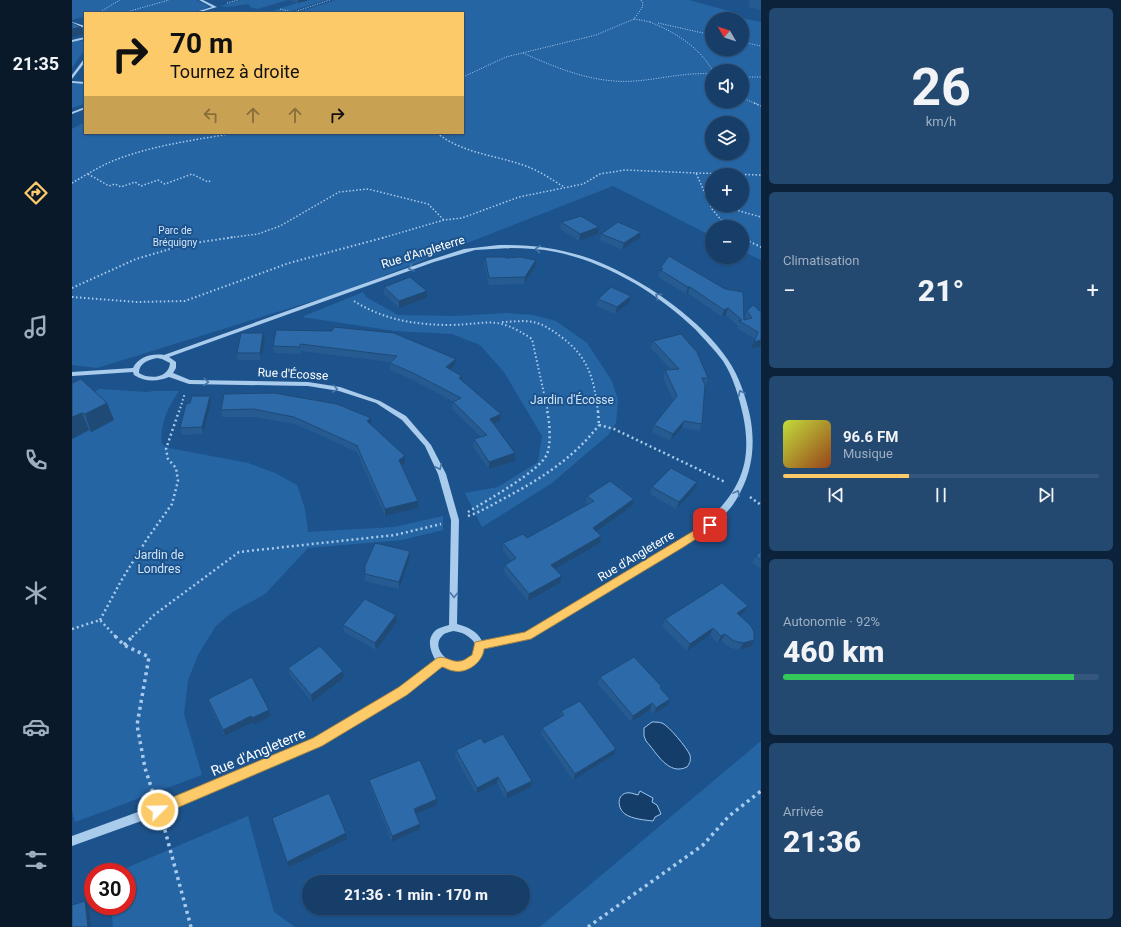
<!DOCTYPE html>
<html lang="fr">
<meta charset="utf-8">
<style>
body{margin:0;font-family:Roboto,sans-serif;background:#234971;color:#f1f3f6;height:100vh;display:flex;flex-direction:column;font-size:15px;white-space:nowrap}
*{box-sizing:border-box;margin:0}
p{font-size:13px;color:#9eaec0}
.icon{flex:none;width:22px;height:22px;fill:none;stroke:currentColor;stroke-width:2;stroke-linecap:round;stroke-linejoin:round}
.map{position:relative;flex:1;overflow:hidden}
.side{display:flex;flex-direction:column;gap:8px;padding:8px;background:#0c223a;width:360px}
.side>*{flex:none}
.banner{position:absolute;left:12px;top:12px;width:380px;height:122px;border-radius:0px;box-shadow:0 1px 3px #0004,0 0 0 1px #35577d;background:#fcca68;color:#111;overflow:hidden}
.needle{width:26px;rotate:309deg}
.buttons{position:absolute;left:633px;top:12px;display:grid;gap:8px}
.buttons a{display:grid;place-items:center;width:44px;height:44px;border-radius:50%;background:#163e69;box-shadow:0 1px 3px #0004,0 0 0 1px #35577d;font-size:20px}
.speed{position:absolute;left:12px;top:863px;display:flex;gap:8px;font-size:20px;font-weight:700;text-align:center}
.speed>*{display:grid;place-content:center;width:52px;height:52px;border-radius:50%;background:#163e69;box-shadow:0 1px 3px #0004,0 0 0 1px #35577d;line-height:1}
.speed .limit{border:6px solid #d22;background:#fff;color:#111}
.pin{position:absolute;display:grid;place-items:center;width:34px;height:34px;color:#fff;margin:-17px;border-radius:8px;box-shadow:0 2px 6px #0006}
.me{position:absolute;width:44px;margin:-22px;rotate:67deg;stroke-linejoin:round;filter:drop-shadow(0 0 3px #0008)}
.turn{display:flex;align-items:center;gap:14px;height:84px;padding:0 20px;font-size:18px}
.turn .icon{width:52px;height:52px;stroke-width:2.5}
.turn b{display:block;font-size:28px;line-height:34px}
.lanes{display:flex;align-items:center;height:38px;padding:0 20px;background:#0003;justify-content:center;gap:20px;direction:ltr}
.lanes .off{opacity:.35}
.big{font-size:30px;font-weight:800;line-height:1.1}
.side .card{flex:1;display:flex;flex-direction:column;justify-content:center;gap:6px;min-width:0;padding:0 14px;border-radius:6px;background:#234971}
.side .dial{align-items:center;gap:0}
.dial b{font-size:52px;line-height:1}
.song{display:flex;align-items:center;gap:12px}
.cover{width:48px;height:48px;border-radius:6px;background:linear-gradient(135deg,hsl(70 70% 55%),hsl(20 70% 35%))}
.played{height:4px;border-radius:2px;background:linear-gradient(90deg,#fcca68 40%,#35577d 40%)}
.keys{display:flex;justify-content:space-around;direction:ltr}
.heat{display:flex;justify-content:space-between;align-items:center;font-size:22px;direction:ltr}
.charge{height:6px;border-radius:3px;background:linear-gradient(90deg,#34c759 92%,#35577d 0)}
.trip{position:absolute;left:230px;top:875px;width:228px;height:40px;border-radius:20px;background:#163e69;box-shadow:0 1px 3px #0004,0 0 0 1px #35577d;font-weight:800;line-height:40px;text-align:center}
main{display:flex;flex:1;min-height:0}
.menu{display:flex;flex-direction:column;width:72px;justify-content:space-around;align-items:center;background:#09192a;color:#9eaec0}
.menu .icon{width:28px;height:28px}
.menu .current{color:#fcca68}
.menu b{font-size:18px;color:#f1f3f6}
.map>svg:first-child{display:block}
.green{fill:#2665a4;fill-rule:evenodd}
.water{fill:#143d6a;stroke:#9dc6ee}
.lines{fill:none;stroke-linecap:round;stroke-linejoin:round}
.path-far4{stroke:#a9cbec;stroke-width:1;stroke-dasharray:1 1.5;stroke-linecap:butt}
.path-far3{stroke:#a9cbec;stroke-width:1.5;stroke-dasharray:1.5 2;stroke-linecap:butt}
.path-far2{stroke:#a9cbec;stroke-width:2;stroke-dasharray:1.5 2.5;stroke-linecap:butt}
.path-far1{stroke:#a9cbec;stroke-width:2.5;stroke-dasharray:2 3;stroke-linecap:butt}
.path{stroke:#a9cbec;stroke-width:3.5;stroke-dasharray:3 4;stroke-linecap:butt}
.minor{fill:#a9cbec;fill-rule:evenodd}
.wall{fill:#265b91}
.shaded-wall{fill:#1f4a76}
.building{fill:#2c6aa9;stroke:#1f4a76}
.oneway{stroke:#4777a9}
.route{fill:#fcca68;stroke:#a48344}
.labels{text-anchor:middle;stroke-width:4;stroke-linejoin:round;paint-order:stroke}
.far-park-label{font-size:10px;fill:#cfe4f9;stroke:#1d538c}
.street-label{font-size:12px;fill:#fff;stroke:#1d538c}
.park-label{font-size:12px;fill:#cfe4f9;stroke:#1d538c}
.near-street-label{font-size:14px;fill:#fff;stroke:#1d538c}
</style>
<main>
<nav class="menu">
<b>21:35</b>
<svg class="icon current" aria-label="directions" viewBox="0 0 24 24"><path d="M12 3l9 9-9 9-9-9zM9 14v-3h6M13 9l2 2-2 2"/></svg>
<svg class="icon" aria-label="music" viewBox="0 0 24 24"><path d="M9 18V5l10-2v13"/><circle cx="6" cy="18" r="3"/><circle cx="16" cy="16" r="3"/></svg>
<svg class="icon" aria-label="phone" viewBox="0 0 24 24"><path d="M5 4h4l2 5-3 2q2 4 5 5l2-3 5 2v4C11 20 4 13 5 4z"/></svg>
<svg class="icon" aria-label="climate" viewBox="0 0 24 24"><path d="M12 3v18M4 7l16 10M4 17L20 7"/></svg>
<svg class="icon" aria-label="car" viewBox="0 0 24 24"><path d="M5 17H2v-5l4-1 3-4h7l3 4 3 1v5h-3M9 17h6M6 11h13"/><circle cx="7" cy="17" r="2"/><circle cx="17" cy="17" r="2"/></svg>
<svg class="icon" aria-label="filters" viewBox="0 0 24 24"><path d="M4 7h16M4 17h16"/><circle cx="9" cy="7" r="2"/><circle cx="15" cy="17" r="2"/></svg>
</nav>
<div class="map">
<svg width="689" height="927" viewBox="0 0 689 927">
<rect width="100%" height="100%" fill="#1d538c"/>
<!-- green -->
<path class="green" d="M 0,0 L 124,0 L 137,6 L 132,9 L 116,13 L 13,13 L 13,19 L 9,17 L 0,20 Z
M 169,0 L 216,0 L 185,9 L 178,7 L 178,5 L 176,4 L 155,7 L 148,6 Z
M 235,0 L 254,0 L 213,13 L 194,13 Z
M 264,0 L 617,0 L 664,13 L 670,18 L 689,22 L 689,260 L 670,251 L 670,227 L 640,227 L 640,236 L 541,186 L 270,292 L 25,368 L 0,365 L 0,129 L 13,122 L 13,133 L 391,133 L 391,13 L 223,13 ZM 640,19 L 670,19 L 670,49 L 640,49 ZM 640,71 L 670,71 L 670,101 L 640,101 ZM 640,123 L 670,123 L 670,153 L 640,153 ZM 640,175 L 670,175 L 670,205 L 640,205 Z
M 7,40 L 13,42 L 13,52 L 10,53 L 0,68 L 0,42 Z
M 0,84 L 13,84 L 13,104 L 0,108 Z
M 291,292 L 294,297 L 326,315 L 383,316 L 434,313 L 461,315 L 484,321 L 515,343 L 540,381 L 546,400 L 544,423 L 536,435 L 480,483 L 410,527 L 393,493 L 426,487 L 466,462 L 470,436 L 432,372 L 408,345 L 380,334 L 323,331 L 230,317 Z
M 27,389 L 75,392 L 82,391 L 107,391 C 97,405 87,425 90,444 L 97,448 L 176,463 L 203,473 L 225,485 L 233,509 L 236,532 L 322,527 L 371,516 L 371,530 L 330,540 L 236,548 L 193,594 L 159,613 L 144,626 L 127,653 L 116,680 L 112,714 L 130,775 L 3,822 L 0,811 L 0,439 L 17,430 L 20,432 L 41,420 L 19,394 Z
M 689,741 L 689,927 L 467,927 L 469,926 Z
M 176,816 L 202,912 L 223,927 L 41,927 L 39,906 L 55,906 L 55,872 L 45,872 Z"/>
<!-- water -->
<path class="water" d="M 580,722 C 583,722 587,722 590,723 C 597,726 615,748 618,755 C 619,760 618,763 615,767 C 596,776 585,753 574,741 L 572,736 L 572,728 Z
M 568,791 L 581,798 L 580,802 L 585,805 L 589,814 L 583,817 L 581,821 C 573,820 560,819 553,814 C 546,809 544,796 554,793 C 558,792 562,794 566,795 Z"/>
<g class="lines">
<!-- path-far4 -->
<path class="path-far4" d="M 155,3 L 166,0
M 208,9 L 220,12
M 26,13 L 48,0
M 51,13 L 97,0
M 219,13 L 258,0
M 562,19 L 579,22
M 578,22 C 603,32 627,47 641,71
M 586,23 L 640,35
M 670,42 L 689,46
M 451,53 C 487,69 523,84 563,81 C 589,79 614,72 640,74
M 391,77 L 434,57 L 524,35 L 562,19 L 570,8 L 571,3 L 569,0
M 670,77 L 689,77
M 670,98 L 685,104"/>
<!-- path-far3 -->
<path class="path-far3" d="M 682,103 L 689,106
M 365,133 C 390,153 422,155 451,165 C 466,170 479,179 492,187
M 624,173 L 689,175
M 16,174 L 37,186 L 43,184 L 49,187 L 63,182 L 69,186 L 86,180 L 93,184 L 120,174 L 136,182 L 140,180
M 0,183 C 14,175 28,166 43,160 C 82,145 123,140 163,133
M 646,205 L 689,217
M 155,238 L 186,234 L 208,226 L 267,192 L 296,189 L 356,204 L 372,220
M 310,238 L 372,220 L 390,218 L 447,197 L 511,184 L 528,174 L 553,170 L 624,173 L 640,209 L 655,227"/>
<!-- path-far2 -->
<path class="path-far2" d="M 670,238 L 689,247
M 0,288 L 64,259 L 115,244 L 163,237
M 0,297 L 65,302 L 113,301 L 217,263 L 314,237
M 282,301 C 312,320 344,325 379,325 C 418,324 424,315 460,339 L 476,412
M 430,322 C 440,322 451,320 461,322 C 471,324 480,330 488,336 C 516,356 522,378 526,412
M 107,412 L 113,393"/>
<!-- path-far1 -->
<path class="path-far1" d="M 526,411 L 527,425
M 527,425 L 542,429 L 653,482
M 678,497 L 689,505
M 396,512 C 414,501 468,471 475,454 C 479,445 478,421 475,411
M 396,516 C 408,512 418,506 429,500 C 467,480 501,459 527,425
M 28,620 L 49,581 L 75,539 L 100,504 L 106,481 L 104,468 L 96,459 L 94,449 L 107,411
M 0,629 L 28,620 L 44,637
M 60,637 L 82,615 L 167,552 L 323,535 L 369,524"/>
<!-- path -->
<path class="path" d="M 43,636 L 52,645 L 77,657 L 65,725 L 73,768 L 82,796
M 52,645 L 61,636
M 91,823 L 119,927
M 516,927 L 631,845 L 657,816 L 689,791"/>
<!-- minor -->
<path class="minor" d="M 127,0 L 131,0 L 145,7 L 125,13 L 120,13 L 140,7 Z
M 0,22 L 13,26 L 13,28 L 0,24 Z
M 13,37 L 13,39 L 0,42 L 0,40 Z
M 12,59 L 13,59 L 13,62 L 0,79 L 0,75 Z
M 0,81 L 13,82 L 13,84 L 0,83 Z
M 13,107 L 13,109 L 0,114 L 0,112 Z
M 427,245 C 465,244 501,250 536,266 C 578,285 630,321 656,360 C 667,376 674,397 678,416 C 684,446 680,474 664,500 C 656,513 644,523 633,533 L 458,639 L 411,648 C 410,669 387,676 371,666 L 334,694 L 248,745 L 86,815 L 0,846 L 0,836 L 85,805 L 242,739 L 328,688 L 364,661 C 358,651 354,639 364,630 C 367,628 373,626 377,625 L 379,520 L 366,474 L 353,446 L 330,420 L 304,403 L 267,391 L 236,386 L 117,384 L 97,377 C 85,382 73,382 62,375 L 61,372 L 0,376 L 0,372 L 61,368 C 66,357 80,353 92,355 L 358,260 L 392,249 ZM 439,248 C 454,248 469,249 484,252 C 536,263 585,293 623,329 C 632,339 643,350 651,361 C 661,376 667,397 671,415 C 682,467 665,495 627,529 L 453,633 L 410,641 C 405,631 396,627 385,624 L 387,520 L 374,474 L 359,445 L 334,416 L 308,401 L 268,387 L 236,382 L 118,380 L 101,373 L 104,368 L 104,362 L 97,357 L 362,262 L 403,250 ZM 85,358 L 90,359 L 98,363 C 97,378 78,380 67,373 C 67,363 76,360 85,358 ZM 381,631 C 390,632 396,635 402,642 C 403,648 403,652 399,657 C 396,659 394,661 391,662 C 378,667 358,648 370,636 C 372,633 378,632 381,631 Z"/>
</g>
<!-- wall -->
<path class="wall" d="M 216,0 L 237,0 L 226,3 Z
M 678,0 L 689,0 L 689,10 L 676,7 Z
M 489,222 L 527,227 L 526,234 L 507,241 L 488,229 Z
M 569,232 L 568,238 L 550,250 L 528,240 L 529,234 Z
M 597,256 L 672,320 L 674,319 L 672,318 L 675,311 L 681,305 L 689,346 L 679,349 L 683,339 L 665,328 L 666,326 L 654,315 L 650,317 L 616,293 L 614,294 L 586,277 L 589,267 Z
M 413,257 L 434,258 L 463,267 L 452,284 L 417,285 L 412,264 Z
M 312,287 L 355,291 L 355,298 L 327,308 L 312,294 Z
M 559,296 L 558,302 L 543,314 L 524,306 L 526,299 Z
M 204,330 L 383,366 L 379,370 L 390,376 L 390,381 L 429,414 L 428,421 L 422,424 L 443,461 L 417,469 L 401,447 L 402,439 L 409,437 L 380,409 L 381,402 L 382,402 L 341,380 L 318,370 L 318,362 L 229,351 L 229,354 L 202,353 L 201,346 Z
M 191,333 L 193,340 L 189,360 L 166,360 L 165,353 Z
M 581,341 L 636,378 L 634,385 L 633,385 L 630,424 L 628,431 L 610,428 L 598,441 L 580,432 L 582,425 L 601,400 L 591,377 L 593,370 L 599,370 L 579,348 Z
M 0,383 L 35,403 L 42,420 L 19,432 L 17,430 L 0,439 Z
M 152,394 L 299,418 L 299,425 L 333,456 L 333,464 L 329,466 L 346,501 L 346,508 L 313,516 L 285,452 L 223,424 L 183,417 L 150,417 L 149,410 Z
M 139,403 L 131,434 L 110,435 L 108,428 Z
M 625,482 L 623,489 L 604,509 L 578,494 L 580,487 Z
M 515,496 L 562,499 L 560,506 L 524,531 L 529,536 L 528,543 L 483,569 L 490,576 L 488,583 L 456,601 L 432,572 L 433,565 L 440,561 L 431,550 L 431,543 L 455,538 L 516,504 L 514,503 Z
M 689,551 L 689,569 L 680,563 L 684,556 Z
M 338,558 L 327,589 L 293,581 L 293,574 Z
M 672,613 L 668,616 L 679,647 L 667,650 L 659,648 L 649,641 L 646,643 L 638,635 L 615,651 L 590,626 L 593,619 Z
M 325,622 L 304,650 L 272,632 L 271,625 Z
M 216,668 L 271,671 L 272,678 L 240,702 L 218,675 Z
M 528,677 L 589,686 L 589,688 L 598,699 L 596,705 L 582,714 L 578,710 L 559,722 L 526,684 Z
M 136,699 L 197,710 L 199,716 L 182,725 L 181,722 L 153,736 L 138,706 Z
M 489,711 L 542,755 L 501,780 L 469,734 L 470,728 L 488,718 Z
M 412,743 L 459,787 L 434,799 L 425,783 L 404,794 L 383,756 L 384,750 Z
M 297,780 L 365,805 L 344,814 L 348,829 L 320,842 L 298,786 Z"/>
<!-- shaded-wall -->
<path class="shaded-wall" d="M 226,0 L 237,0 L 226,3 Z
M 9,27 L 11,34 L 0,37 L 0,29 Z
M 527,227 L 526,234 L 507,241 L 508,234 Z
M 569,232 L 568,238 L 550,250 L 552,243 Z
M 464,260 L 463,267 L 452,284 L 453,277 Z
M 616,287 L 618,287 L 616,293 L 614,294 Z
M 355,291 L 355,298 L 327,308 L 327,301 Z
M 559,296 L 558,302 L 543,314 L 545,307 Z
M 656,308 L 654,315 L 650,317 L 652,310 Z
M 191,333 L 193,340 L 189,360 L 188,353 Z
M 689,340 L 689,346 L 679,349 L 682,342 Z
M 384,359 L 383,366 L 373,374 L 374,367 Z
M 390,376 L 390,383 L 387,378 Z
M 138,396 L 139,403 L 131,434 L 130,427 Z
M 35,403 L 42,420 L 19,432 L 13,414 Z
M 10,413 L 17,430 L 0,439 L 0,417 Z
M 429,414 L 428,421 L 418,426 L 418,419 Z
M 299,418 L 299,425 L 295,421 Z
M 612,421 L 610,428 L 598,441 L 601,434 Z
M 443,453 L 443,461 L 417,469 L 417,462 Z
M 333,456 L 333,464 L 327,467 L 327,460 Z
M 625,482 L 623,489 L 604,509 L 607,502 Z
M 562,499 L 560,506 L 519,535 L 521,528 Z
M 346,501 L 346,508 L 313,516 L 313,509 Z
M 529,536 L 528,543 L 478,572 L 479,565 Z
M 338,551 L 338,558 L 327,589 L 327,582 Z
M 490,576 L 488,583 L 456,601 L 457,594 Z
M 676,606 L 672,613 L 662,620 L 665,613 Z
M 324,615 L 325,622 L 304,650 L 303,643 Z
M 641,628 L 638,635 L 615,651 L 618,644 Z
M 653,634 L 649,641 L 646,643 L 649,636 Z
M 682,640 L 679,647 L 667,650 L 671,643 Z
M 271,671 L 272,678 L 240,702 L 239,695 Z
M 598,699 L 596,705 L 582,714 L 584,708 Z
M 580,703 L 578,710 L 559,722 L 561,716 Z
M 197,710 L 199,716 L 182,725 L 180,718 Z
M 179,716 L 181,722 L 153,736 L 151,730 Z
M 544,749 L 542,755 L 501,780 L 503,774 Z
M 426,777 L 425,783 L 404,794 L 405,788 Z
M 460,781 L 459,787 L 434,799 L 435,793 Z
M 365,799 L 365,805 L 342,815 L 342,809 Z
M 348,824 L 348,829 L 320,842 L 320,836 Z
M 274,833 L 275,839 L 217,867 L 215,862 Z
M 13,901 L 17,906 L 19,927 L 16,927 Z"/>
<!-- building -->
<path class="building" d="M 0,23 L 9,27 L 0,29 Z
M 509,216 L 527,227 L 508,234 L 489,222 Z
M 546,222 L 569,232 L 552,243 L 529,234 Z
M 597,256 L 653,289 L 671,292 L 672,320 L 680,318 L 675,311 L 681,305 L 689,312 L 689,340 L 682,342 L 686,332 L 667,321 L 670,320 L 656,308 L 652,310 L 618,287 L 616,287 L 588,270 L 591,269 L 589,267 Z
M 413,257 L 433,257 L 434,258 L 448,257 L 464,260 L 453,277 L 417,278 Z
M 338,277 L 355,291 L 327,301 L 312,287 Z
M 539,287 L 559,296 L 545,307 L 526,299 Z
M 262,327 L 322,333 L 384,359 L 374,367 L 390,376 L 387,378 L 429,414 L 418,419 L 443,453 L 417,462 L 402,439 L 415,435 L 381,402 L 389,398 L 341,373 L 318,363 L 325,356 L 228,344 L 228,347 L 201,346 L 204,330 L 260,331 Z
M 169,333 L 191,333 L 188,353 L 165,353 Z
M 609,334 L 625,352 L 636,378 L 630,378 L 633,385 L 630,424 L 612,421 L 601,434 L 582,425 L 605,396 L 593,370 L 607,369 L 581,341 Z
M 9,379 L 35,403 L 13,414 L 10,413 L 0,417 L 0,383 Z
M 202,393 L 265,404 L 299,418 L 295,421 L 333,456 L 327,460 L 346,501 L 313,509 L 285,446 L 286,446 L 222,417 L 181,409 L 149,410 L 152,394 Z
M 120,396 L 138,396 L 130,427 L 108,428 L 114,404 L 118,403 Z
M 599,468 L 625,482 L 607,502 L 580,487 Z
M 538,481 L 562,499 L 521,528 L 529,536 L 479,565 L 490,576 L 457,594 L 433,565 L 444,558 L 431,543 L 451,534 L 455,538 L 522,501 L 515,496 Z
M 303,543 L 338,551 L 327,582 L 293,574 L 293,566 Z
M 689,551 L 689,560 L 684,556 Z
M 650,583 L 676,606 L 665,613 L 679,626 L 682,632 L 682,640 L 671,643 L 662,641 L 653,634 L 649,636 L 641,628 L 618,644 L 593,619 Z
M 293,599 L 324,615 L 303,643 L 271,625 Z
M 248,646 L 271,671 L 239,695 L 216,668 Z
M 562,657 L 589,686 L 588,688 L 598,699 L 584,708 L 580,703 L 561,716 L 528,677 Z
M 180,677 L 197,710 L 180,718 L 179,716 L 151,730 L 136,699 Z
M 508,701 L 544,749 L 503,774 L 470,728 L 492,715 L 489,711 Z
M 431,734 L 460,781 L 435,793 L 426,777 L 405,788 L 384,750 L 409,738 L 412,743 Z
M 348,760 L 365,799 L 342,809 L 348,824 L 320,836 L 297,780 Z
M 257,793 L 274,833 L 215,862 L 200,818 Z
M 13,901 L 16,927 L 0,927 L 0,905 Z"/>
<!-- one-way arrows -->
<defs><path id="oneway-chevron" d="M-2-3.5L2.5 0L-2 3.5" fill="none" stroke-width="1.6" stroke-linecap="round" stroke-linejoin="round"/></defs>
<g class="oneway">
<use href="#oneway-chevron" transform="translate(466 249) rotate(-173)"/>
<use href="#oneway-chevron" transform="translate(339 268) rotate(161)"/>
<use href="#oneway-chevron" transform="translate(586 296) rotate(-143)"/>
<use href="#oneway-chevron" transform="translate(134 382) rotate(1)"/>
<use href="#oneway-chevron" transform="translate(263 389) rotate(10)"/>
<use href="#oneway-chevron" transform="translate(669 393) rotate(-115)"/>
<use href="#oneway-chevron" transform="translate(367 467) rotate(65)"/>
<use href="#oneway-chevron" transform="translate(665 493) rotate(-62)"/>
<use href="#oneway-chevron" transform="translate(382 595) rotate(91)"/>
</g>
<!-- route -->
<path class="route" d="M 638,521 L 641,522 L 643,525 L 641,528 L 610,548 L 459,639 L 412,649 C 411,662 395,674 382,671 C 378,671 374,668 370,667 L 335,695 L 250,746 L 86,816 L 82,815 L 80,810 L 82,805 L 241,738 L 327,687 L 365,658 C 373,655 380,663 388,661 C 392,661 396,657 400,655 L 403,642 L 453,632 Z"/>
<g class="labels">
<!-- far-park labels -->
<g class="far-park-label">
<text x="103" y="234">Parc de<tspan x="103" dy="12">Bréquigny</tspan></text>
</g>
<!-- street labels -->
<g class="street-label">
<text transform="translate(351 252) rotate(-17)" y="4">Rue d'Angleterre</text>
<text transform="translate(221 374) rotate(3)" y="4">Rue d'Écosse</text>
<text transform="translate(564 556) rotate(-31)" y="4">Rue d'Angleterre</text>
</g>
<!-- park labels -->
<g class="park-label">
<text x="500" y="404">Jardin d'Écosse</text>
<text x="87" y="559">Jardin de<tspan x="87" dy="14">Londres</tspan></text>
</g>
<!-- near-street labels -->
<g class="near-street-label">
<text transform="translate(186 752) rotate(-23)" y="5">Rue d'Angleterre</text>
</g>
</g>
</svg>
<div class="buttons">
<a><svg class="needle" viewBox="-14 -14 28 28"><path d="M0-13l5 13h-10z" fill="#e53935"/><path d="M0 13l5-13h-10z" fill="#9eaec0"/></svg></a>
<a><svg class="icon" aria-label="sound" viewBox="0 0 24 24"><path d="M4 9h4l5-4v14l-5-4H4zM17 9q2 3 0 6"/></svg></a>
<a><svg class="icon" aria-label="layers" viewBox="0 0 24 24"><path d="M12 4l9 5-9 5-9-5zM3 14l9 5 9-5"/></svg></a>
<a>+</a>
<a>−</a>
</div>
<div class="speed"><div class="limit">30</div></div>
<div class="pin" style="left:638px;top:525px;background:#d93025"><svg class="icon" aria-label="arrive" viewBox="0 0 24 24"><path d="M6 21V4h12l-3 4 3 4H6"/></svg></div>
<svg class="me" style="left:86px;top:810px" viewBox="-20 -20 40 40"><circle r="17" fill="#fcca68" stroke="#fff" stroke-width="3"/><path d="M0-11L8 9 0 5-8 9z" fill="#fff"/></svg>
<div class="trip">21:36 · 1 min · 170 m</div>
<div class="banner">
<div class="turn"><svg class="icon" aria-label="right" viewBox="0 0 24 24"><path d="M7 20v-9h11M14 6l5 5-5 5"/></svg><div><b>70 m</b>Tournez à droite</div></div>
<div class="lanes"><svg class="icon off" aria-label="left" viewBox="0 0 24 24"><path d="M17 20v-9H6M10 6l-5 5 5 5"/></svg><svg class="icon off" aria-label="ahead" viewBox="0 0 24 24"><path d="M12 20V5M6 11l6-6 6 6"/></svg><svg class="icon off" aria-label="ahead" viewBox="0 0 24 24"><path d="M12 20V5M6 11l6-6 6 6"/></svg><svg class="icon" aria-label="right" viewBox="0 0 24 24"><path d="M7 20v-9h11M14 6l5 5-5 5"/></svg></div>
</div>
</div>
<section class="side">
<div class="card dial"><b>26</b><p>km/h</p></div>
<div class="card"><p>Climatisation</p>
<div class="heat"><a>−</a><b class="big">21°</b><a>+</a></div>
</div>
<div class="card">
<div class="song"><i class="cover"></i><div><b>96.6 FM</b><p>Musique</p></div></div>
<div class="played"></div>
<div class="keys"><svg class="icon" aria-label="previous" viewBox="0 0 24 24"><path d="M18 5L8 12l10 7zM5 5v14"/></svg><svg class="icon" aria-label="pause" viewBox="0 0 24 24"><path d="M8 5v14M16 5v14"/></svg><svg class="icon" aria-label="next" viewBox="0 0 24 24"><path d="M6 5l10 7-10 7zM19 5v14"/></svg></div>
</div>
<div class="card"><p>Autonomie · 92%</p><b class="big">460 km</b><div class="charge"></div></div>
<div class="card"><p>Arrivée</p><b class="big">21:36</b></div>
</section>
</main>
